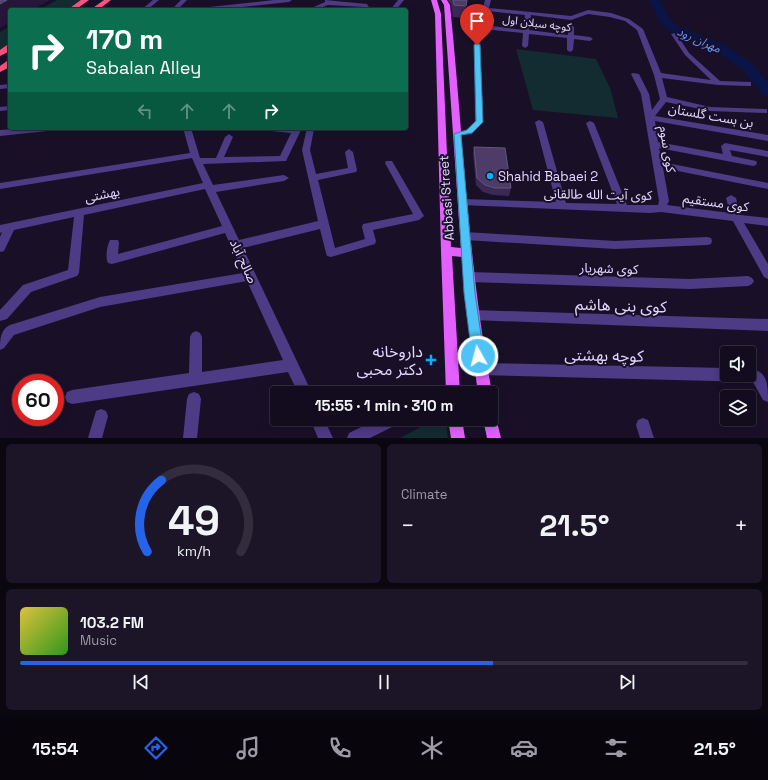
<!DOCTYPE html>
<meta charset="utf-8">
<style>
body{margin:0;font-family:"Space Grotesk","Noto Sans Arabic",sans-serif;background:#1c1527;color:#f1f3f6;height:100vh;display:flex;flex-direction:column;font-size:15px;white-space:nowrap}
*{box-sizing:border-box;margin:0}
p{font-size:13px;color:#9d9ba4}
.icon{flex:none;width:22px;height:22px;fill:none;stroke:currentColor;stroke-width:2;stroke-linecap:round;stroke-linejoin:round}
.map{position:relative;height:438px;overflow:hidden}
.sheet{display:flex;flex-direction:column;gap:6px;padding:6px;background:#0a0710;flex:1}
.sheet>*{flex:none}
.banner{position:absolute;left:8px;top:8px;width:400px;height:122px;border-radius:4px;box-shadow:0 2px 10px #0003,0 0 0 1px #322c3c;background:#0b6e4f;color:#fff;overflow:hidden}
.buttons{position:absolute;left:720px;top:346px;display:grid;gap:8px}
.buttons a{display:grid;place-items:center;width:36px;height:36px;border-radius:4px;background:#130c1e;box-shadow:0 2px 10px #0003,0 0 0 1px #322c3c;font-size:20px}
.speed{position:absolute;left:12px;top:374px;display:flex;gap:8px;font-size:20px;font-weight:700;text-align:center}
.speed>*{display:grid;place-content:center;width:52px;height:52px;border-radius:50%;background:#130c1e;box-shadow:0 2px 10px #0003,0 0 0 1px #322c3c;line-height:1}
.speed .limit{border:6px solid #d22;background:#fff;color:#111}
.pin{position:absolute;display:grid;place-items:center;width:34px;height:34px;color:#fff;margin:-41px -17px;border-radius:50% 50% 50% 0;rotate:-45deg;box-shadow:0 0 4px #0007}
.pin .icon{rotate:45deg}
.me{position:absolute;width:44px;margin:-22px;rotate:353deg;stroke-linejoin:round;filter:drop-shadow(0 0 3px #0008)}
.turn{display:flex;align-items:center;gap:14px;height:84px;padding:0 12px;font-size:18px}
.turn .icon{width:52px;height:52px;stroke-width:2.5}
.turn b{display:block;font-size:28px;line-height:34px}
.lanes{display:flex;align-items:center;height:38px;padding:0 12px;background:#0003;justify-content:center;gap:20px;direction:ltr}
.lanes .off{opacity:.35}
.big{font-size:30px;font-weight:700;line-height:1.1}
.sheet .card{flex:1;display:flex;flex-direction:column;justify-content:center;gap:6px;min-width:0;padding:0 14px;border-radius:6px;background:#1c1527}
.sheet .dial{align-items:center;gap:0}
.dial svg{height:104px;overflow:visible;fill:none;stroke:#322c3c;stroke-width:7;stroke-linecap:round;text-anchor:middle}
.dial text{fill:#f1f3f6;stroke:none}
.song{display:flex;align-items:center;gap:12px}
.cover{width:48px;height:48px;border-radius:6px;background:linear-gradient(135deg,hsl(50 70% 55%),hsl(110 70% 35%))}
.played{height:4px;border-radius:2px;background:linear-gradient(90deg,#2563eb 65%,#322c3c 65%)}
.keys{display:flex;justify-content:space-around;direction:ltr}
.heat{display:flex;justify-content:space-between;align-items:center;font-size:22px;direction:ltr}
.sheet .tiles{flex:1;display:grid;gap:6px;grid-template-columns:1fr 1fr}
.card:last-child{grid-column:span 2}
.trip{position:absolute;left:270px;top:386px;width:228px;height:40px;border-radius:4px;background:#130c1e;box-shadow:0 2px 10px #0003,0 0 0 1px #322c3c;font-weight:700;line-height:40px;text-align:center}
.tabs{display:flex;height:64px;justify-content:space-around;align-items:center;background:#08050c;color:#9d9ba4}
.tabs .icon{width:28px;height:28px}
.tabs .current{color:#2563eb}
.tabs b{font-size:18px;color:#f1f3f6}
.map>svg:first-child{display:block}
.green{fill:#132c31}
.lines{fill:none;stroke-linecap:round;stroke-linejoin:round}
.river{fill:#0b1446;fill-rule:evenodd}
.minor{fill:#4d3b86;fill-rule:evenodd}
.major{fill:#e35ffe;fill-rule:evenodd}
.highway{fill:#fe5382;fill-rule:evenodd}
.wall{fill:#3b2955}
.shaded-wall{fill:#26173b}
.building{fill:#4d3c67;stroke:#64547f}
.route{fill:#4fc3f7;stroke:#337fa1}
.poi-dot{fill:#05b1fd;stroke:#191028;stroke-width:1.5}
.labels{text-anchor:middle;stroke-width:4;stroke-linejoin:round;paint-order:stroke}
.far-street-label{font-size:11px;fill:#e3d7ff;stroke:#191028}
.far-water-label{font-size:12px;font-style:italic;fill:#6698fe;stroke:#191028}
.street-label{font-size:13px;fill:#e3d7ff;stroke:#191028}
.poi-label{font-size:13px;fill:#e3d7ff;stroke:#191028;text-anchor:start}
.near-street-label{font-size:16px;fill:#e3d7ff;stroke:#191028}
.near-poi-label{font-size:16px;fill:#e3d7ff;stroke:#191028;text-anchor:end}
</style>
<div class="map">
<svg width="768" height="438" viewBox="0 0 768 438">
<rect width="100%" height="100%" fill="#191028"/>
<!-- green -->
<path class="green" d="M 57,0 L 84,0 L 68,10 L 39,10 Z
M 10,26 L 10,45 L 0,51 L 0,32 Z
M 516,49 L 596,59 L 610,88 L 618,118 L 533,110 Z
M 436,419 L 445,419 L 448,438 L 400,438 Z"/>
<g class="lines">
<!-- river -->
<path class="river" d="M 649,0 L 659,0 L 670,19 L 678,26 L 725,45 L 753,64 L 768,83 L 768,96 L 763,95 L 743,70 L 715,51 L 670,32 L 659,21 Z"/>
<!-- minor -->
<path class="minor" d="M 153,0 L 159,0 L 147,10 L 141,10 Z
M 181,0 L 187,0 L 177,10 L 171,10 Z
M 274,0 L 292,0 L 289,2 L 215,10 L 197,10 L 200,8 Z
M 325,0 L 367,4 L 369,7 L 385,10 L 363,9 L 363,7 L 328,5 L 315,10 L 307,10 L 325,2 Z
M 398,0 L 404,0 L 396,10 L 390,10 Z
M 485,0 L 491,0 L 489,8 L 571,16 L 588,10 L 611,13 L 629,19 L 643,29 L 661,73 L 711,80 L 685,55 L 671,34 L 676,33 L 689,53 L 720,81 L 751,82 L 751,86 L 748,86 L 718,85 L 662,78 L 667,97 L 710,107 L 764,109 L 767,109 L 767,113 L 710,111 L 666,102 L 655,116 L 768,135 L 768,141 L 655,121 L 658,142 L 723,154 L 721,146 L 725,143 L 768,151 L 768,157 L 730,150 L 732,156 L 756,161 L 757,163 L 756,165 L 753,166 L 659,148 L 662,162 L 768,183 L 768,189 L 663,168 L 669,201 L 667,205 L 730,213 L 726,198 L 731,195 L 736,198 L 740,215 L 768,218 L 768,226 L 744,223 L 768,264 L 768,279 L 764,277 L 733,221 L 661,212 L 650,213 L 460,205 L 458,203 L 460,201 L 463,199 L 556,202 L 535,122 L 539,120 L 543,122 L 566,203 L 617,204 L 586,123 L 590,121 L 594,123 L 627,205 L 658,205 L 659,201 L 641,94 L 631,74 L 633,73 L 639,74 L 649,94 L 652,110 L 660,99 L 654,75 L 637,30 L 625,21 L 610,17 L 588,14 L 571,20 L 531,15 L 529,30 L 568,35 L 568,27 L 571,25 L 574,27 L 574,35 L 590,37 L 593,39 L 590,41 L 574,39 L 573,50 L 570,52 L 567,50 L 567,38 L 529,34 L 528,46 L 525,48 L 522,46 L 523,33 L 482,29 L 480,33 L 483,122 L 472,134 L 455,136 L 455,132 L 466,130 L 475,121 L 474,33 L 479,23 ZM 488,11 L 525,15 L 523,30 L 484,25 Z
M 10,84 L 10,88 L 0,89 L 0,85 Z
M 10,106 L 10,110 L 0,111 L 0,107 Z
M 28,128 L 61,128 L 57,130 L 0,136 L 0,130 Z
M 183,128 L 191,128 L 200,158 L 216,158 L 225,137 L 229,134 L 233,137 L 224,157 L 280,156 L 291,133 L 262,130 L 258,128 L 302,128 L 286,161 L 203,164 L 213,185 L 284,175 L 289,178 L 284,181 L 216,192 L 239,240 L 318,221 L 302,150 L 307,128 L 314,129 L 310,150 L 316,174 L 348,168 L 345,152 L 349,149 L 353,152 L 357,170 L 356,172 L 318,180 L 335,248 L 365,239 L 362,227 L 363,224 L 413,214 L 385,163 L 386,161 L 392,161 L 424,216 L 419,220 L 373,230 L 376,241 L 375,244 L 331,257 L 327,256 L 326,253 L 320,229 L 243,248 L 312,393 L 298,393 L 288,372 L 72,404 L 67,402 L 65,397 L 67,392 L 72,390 L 189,373 L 190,337 L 192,333 L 196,331 L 200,333 L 202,337 L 202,372 L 283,360 L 247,281 L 100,307 L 14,335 L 4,348 L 0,350 C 0,340 0,330 10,325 L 100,297 L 243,273 L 225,233 L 112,264 L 108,263 C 105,257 107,246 110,240 L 118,240 L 119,243 L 118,254 L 222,226 L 205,189 L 84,215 L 79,273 L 77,276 L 31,292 L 7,319 L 0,321 L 0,310 L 23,285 L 68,270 L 74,217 L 14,230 L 4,251 L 0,252 L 0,237 L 2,232 L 0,233 L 0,225 L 203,183 L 192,158 L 0,189 L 0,183 L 190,153 Z
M 465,232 L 615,241 L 707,237 L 711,238 L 712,241 L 711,244 L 707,245 L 615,249 L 465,240 L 461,239 L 460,236 L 461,233 Z
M 469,272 L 690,279 L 748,276 L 752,278 L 754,281 L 752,284 L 748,286 L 690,289 L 469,282 L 465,280 L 463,277 L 465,274 Z
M 472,310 L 768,319 L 768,331 L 472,320 L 468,319 L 466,315 L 468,311 Z
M 480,363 L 727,368 L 727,375 L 749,375 L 749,369 C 768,370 768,385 768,402 L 763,400 L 753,382 L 480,375 L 475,374 L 473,369 L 475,364 Z
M 194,392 L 199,394 L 201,399 L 197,438 L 183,438 L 187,399 L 189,394 Z
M 101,409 L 106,411 L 108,416 L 102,438 L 88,438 L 96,411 Z
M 643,418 L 648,420 L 654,438 L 640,438 L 636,425 L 638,420 Z
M 310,419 L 324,419 L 333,438 L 318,438 Z
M 378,419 L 400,419 L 398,424 L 370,438 L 347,438 L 349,433 Z"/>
<!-- major -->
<path class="major" d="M 431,0 L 437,0 L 441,14 L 451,247 L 461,248 L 444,5 L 441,0 L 447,0 L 450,5 C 463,134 468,265 492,393 L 491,395 L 491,393 L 478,393 L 468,322 L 462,257 L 452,256 L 460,393 L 446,393 L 441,251 L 435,14 Z
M 491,412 L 495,414 L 501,438 L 487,438 L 483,419 L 491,419 Z
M 448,419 L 462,419 L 465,438 L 451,438 Z"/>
<!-- highway -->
<path class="highway" d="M 81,0 L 89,0 L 75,10 L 67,10 Z
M 104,0 L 111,0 L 98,10 L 90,10 Z
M 7,45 L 10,45 L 10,51 L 0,56 L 0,50 Z
M 7,61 L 10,61 L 10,67 L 0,72 L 0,66 Z"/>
</g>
<!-- wall -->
<path class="wall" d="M 447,0 L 467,0 L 464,18 L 453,17 L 451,4 Z
M 474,147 L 511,188 L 509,196 L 493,195 L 483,192 L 476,185 L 473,154 Z"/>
<!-- shaded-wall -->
<path class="shaded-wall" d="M 7,0 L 50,0 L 32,10 L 10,10 L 10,22 L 0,28 L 0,4 Z"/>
<!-- building -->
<path class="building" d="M 0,0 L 7,0 L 0,4 Z
M 453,0 L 467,0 L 466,6 L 454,5 Z
M 474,147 L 505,148 L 511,188 L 495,188 L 485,185 L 477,178 Z"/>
<!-- route -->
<path class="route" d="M 477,43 L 480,45 L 483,122 L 472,133 L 461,135 L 475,293 L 484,356 L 482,360 L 478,362 L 474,360 L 472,356 L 464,293 L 454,134 L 467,130 L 476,121 L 474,45 Z"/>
<!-- markers -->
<g class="poi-dot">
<circle cx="490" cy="176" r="4"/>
<path d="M429 354h4v4h4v4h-4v4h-4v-4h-4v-4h4z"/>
</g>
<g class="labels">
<!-- far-street labels -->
<g class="far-street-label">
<text transform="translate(537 23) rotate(7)" y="4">کوچه سبلان اول</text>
</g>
<!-- far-water labels -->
<g class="far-water-label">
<text transform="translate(699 40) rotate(24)" y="4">مهران رود</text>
</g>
<!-- street labels -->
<g class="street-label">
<text transform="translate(711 115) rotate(10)" y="5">بن بست گلستان</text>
<text transform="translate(668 149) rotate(81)" y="5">کوی سوم</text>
<text transform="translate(102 194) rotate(-12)" y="5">بهشتی</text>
<text transform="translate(598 194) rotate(1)" y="5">کوی آیت الله طالقانی</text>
<text transform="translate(446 198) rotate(-94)" y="5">Abbasi Street</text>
<text transform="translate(716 202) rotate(8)" y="5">کوی مستقیم</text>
<text transform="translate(244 261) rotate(65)" y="5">صالح آباد</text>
<text transform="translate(609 268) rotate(2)" y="5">کوی شهریار</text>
</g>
<!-- poi labels -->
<g class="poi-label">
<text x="498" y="181">Shahid Babaei 2</text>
</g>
<!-- near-street labels -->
<g class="near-street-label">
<text transform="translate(621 305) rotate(2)" y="6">کوی بنی هاشم</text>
<text transform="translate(604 355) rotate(1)" y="6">کوچه بهشتی</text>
</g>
<!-- near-poi labels -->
<g class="near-poi-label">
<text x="423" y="357">داروخانه<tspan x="423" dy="18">دکتر محبی</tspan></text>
</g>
</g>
</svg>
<div class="buttons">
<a><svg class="icon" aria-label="sound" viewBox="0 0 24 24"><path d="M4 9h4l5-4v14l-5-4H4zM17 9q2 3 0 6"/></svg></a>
<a><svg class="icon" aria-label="layers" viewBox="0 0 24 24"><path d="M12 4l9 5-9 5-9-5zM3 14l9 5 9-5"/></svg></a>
</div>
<div class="speed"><div class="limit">60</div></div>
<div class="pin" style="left:477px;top:45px;background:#d93025"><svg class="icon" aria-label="arrive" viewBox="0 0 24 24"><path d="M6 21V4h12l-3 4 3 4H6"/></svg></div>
<svg class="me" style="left:478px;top:356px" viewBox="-20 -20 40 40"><circle r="17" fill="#4fc3f7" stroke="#fff" stroke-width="3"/><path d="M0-11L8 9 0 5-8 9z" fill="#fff"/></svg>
<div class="trip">15:55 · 1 min · 310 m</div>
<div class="banner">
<div class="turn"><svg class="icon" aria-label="right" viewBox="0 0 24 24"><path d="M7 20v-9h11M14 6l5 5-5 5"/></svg><div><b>170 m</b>Sabalan Alley</div></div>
<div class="lanes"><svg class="icon off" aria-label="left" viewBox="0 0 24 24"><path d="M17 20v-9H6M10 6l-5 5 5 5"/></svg><svg class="icon off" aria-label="ahead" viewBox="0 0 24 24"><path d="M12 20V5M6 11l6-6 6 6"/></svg><svg class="icon off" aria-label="ahead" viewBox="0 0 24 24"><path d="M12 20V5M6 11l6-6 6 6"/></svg><svg class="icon" aria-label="right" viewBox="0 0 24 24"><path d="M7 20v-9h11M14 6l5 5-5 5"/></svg></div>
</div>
</div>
<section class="sheet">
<div class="tiles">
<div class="card dial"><svg viewBox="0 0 100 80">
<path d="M14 69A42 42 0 1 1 86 69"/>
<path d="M14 69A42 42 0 0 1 25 14" stroke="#2563eb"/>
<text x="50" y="56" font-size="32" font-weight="700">49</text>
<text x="50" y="72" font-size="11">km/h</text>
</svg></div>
<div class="card"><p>Climate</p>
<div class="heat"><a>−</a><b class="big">21.5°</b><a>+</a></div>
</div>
<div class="card">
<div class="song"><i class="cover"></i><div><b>103.2 FM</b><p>Music</p></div></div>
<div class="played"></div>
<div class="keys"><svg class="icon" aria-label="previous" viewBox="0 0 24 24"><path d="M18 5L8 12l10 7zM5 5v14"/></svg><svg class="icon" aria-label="pause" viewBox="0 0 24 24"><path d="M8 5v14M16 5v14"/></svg><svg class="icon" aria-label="next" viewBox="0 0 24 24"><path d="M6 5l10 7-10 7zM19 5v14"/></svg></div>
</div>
</div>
</section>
<nav class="tabs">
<b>15:54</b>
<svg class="icon current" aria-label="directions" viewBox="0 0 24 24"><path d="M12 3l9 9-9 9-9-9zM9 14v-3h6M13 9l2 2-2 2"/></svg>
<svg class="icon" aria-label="music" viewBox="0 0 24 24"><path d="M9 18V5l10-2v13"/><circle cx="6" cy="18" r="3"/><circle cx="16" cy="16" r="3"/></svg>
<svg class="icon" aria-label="phone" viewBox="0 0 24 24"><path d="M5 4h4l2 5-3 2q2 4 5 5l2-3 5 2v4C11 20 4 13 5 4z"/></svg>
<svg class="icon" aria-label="climate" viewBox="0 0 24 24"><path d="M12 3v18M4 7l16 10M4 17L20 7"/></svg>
<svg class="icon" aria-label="car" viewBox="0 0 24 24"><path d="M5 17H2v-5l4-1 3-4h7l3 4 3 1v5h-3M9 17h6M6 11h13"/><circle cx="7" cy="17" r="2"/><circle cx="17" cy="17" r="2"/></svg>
<svg class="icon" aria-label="filters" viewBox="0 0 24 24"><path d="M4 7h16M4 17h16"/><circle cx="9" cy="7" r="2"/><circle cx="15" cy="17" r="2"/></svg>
<b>21.5°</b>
</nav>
